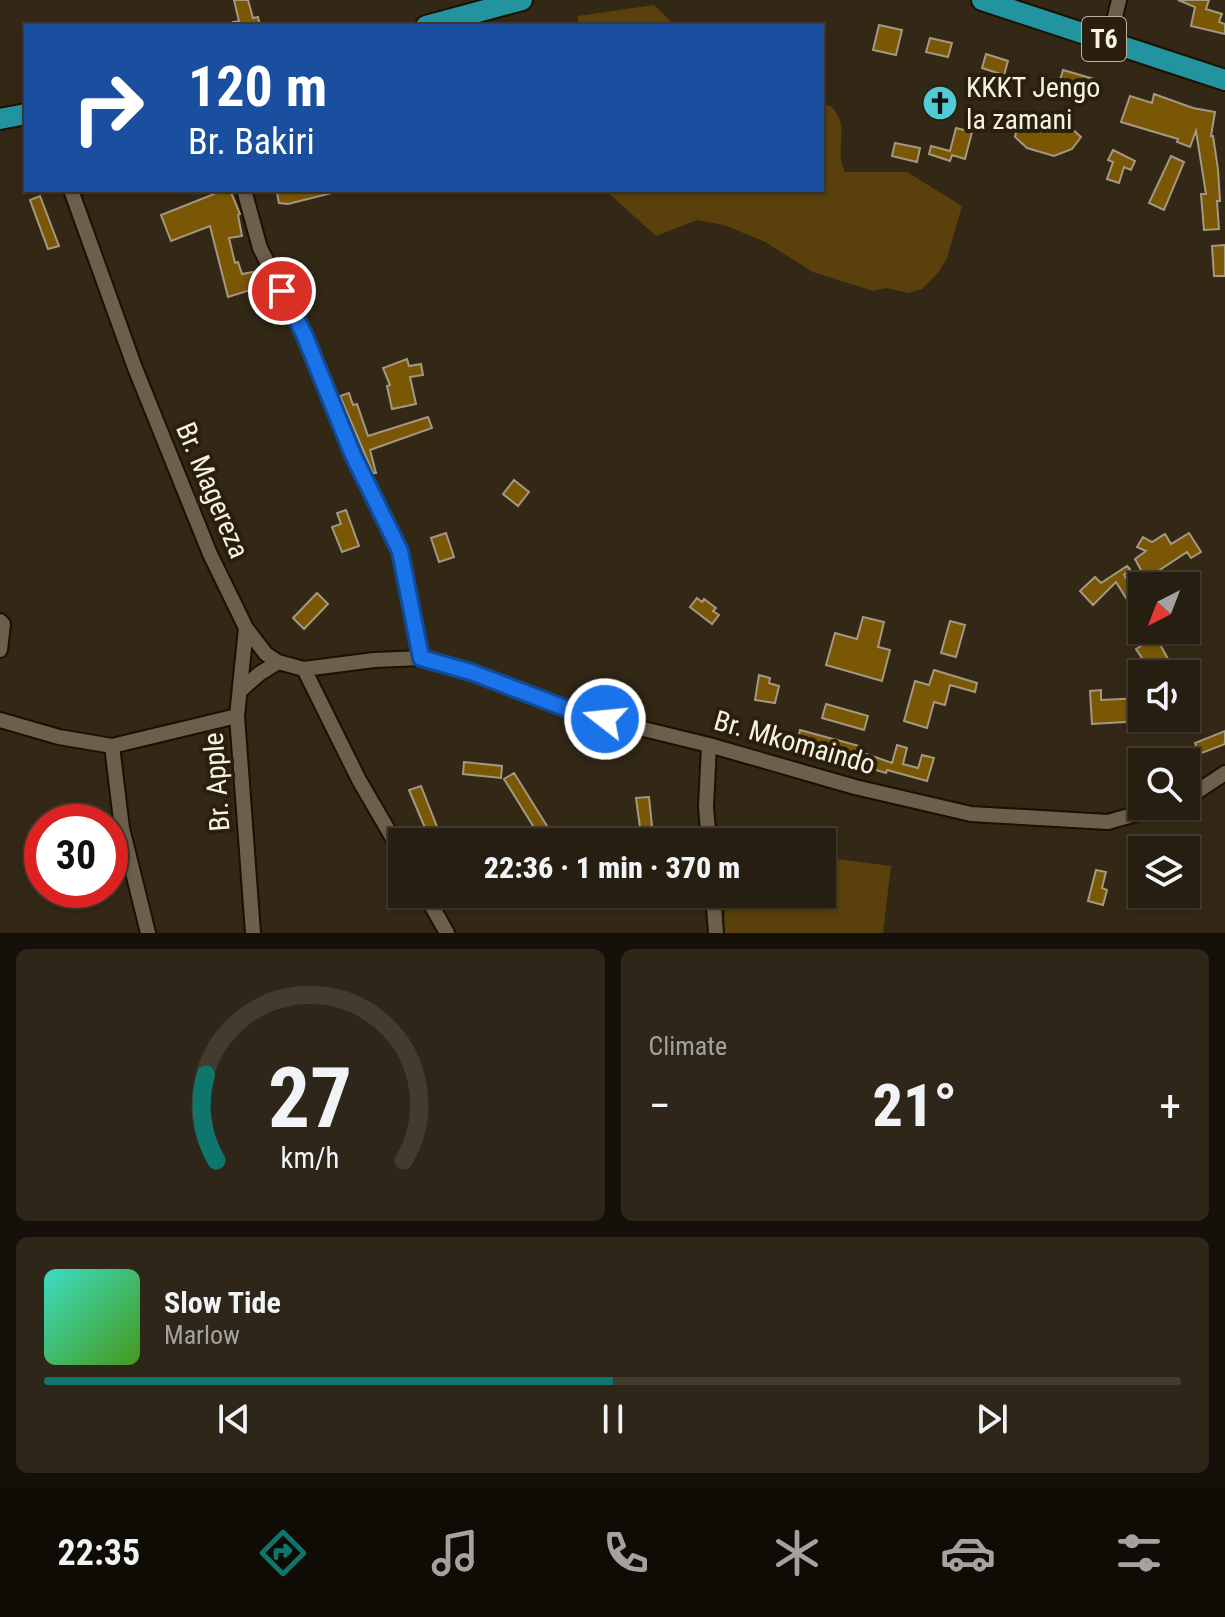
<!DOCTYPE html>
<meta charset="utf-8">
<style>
body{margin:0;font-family:"Roboto Condensed",sans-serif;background:#2e2719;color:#f1f3f6;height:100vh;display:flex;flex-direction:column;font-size:30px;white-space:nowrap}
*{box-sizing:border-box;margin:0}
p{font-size:26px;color:#a4a29f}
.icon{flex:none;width:44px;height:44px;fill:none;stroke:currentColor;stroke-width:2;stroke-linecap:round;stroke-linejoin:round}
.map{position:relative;height:933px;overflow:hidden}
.side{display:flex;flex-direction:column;gap:16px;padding:16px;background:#151009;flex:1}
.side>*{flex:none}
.guide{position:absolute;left:24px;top:24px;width:800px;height:168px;border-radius:0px;box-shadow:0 2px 6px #0004,0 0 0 2px #423c30;background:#1a4fa0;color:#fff;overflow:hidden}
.needle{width:52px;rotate:222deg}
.tools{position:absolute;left:1128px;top:572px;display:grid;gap:16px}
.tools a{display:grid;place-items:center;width:72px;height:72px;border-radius:0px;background:#261e10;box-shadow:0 2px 6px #0004,0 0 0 2px #423c30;font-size:40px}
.speed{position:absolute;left:24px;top:804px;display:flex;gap:16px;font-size:40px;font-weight:700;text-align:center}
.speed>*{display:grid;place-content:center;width:104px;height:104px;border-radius:50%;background:#261e10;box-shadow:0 2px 6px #0004,0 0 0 2px #423c30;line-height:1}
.speed .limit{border:12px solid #d22;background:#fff;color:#111}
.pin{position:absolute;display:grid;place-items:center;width:68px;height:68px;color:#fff;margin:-34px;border:4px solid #fff;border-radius:50%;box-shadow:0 2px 8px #0007}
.me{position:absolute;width:88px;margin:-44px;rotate:286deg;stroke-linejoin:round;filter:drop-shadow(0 0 6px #0008)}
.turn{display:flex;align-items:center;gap:28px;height:168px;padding:0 32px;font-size:36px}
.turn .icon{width:104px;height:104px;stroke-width:2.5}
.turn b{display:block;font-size:56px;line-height:68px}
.big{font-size:60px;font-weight:800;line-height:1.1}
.side .tile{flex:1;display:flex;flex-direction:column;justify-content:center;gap:12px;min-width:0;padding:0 28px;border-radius:12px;background:#2e2719}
.side .dial{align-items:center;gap:0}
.dial svg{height:208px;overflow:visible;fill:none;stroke:#423c30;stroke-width:7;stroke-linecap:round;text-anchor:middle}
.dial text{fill:#f1f3f6;stroke:none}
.song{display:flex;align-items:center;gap:24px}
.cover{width:96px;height:96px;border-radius:12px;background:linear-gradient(135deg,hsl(170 70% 55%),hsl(100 70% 35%))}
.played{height:8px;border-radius:4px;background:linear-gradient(90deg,#0f766e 50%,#423c30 50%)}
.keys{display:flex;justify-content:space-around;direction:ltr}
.heat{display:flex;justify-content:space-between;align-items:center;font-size:44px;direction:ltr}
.side .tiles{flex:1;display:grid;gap:16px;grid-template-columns:1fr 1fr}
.tile:last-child{grid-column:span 2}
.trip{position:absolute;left:388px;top:828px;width:448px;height:80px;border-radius:0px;background:#261e10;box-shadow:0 2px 6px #0004,0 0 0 2px #423c30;font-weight:800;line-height:80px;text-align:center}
.tab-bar{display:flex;height:128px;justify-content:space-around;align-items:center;background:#0f0c06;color:#a4a29f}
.tab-bar .icon{width:56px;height:56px}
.tab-bar .on{color:#0f766e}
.tab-bar b{font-size:36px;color:#f1f3f6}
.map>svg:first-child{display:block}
.green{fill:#59400c}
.building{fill:#7a5705;stroke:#a49882;stroke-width:2}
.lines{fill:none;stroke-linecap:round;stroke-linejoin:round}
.minor-casing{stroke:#1a1101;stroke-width:18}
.highway-casing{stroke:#1a1101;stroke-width:24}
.minor{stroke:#6c604c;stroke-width:14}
.highway{stroke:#2294a0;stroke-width:20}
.route-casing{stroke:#114b97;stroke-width:20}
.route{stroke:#1a73e8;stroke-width:14}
.labels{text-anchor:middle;stroke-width:8;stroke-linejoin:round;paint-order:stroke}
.shield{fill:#291f0c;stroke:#bab2a4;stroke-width:2}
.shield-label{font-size:26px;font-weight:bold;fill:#f8f1e5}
.poi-label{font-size:28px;fill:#f8f1e5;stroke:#291f0c;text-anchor:start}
.street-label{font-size:28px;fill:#f8f1e5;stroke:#291f0c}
</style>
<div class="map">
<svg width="1225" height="933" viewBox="0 0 1225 933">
<rect width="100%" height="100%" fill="#332816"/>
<!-- green -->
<path class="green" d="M 654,5 L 676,26 L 578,26 L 578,16 Z
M 822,105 L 831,106 C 852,129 833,146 845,172 L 907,172 L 962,206 L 947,258 L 938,273 L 922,289 L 909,293 L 886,288 L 873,291 L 813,272 L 765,242 L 724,225 L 697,220 L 656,236 L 605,190 L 822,190 Z
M 822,857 L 891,866 L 883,933 L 723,933 L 727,894 L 822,894 Z"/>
<!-- building -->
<path class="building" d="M 234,0 L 248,0 L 253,18 L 258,17 L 260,26 L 233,26 L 233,22 L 239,21 Z
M 1178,0 L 1209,0 L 1206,9 L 1222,14 L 1219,22 L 1225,24 L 1225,34 L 1191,26 L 1195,7 Z
M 879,25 L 902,30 L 896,55 L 873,50 Z
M 930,38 L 952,43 L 948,57 L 926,52 Z
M 986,54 L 1008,61 L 1004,75 L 982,68 Z
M 1063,70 L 1094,79 L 1089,96 L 1058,87 Z
M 1154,94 L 1193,108 L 1215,112 L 1211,136 L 1213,136 L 1218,169 L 1220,201 L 1217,201 L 1219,229 L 1204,230 L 1201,194 L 1206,194 L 1196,131 L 1190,147 L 1177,142 L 1178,139 L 1121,122 L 1130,96 L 1152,103 Z
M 1032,116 L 1060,118 L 1081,137 L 1072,149 L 1054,156 L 1027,148 L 1015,137 L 1018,123 Z
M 956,128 L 972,132 L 965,159 L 952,155 L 950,161 L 929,154 L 931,146 L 950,151 Z
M 895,143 L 920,148 L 917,162 L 892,156 Z
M 1113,150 L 1135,161 L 1131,170 L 1124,167 L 1119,183 L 1107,179 L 1113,162 L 1108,160 Z
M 1171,156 L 1184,162 L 1164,210 L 1149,203 Z
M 224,190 L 230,190 L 240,214 L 238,215 L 242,236 L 229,238 L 235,263 L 238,262 L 242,274 L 253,272 L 257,288 L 228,297 L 210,226 L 171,241 L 161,215 Z
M 291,190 L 332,190 L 332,193 L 288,204 L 279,203 L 277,193 Z
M 40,196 L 59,246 L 48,249 L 30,200 Z
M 1225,245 L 1225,276 L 1214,276 L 1212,246 Z
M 407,359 L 409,366 L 421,364 L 423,375 L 410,377 L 416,404 L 392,409 L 387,386 L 390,385 L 383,368 Z
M 349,393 L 353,405 L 357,404 L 368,436 L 428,417 L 432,428 L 370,450 L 376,473 L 373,473 L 340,396 Z
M 514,480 L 529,492 L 518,506 L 503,494 Z
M 346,510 L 359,546 L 342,552 L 332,527 L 341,524 L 337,513 Z
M 446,533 L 454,557 L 439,562 L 431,538 Z
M 1189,533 L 1201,552 L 1191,558 L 1187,552 L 1146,579 L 1135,559 L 1146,551 L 1137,547 L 1143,537 L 1152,542 L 1165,534 L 1171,544 Z
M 1127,566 L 1130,569 L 1124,575 L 1135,592 L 1126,598 L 1116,582 L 1093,605 L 1080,591 L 1095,577 L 1101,583 Z
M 317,593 L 328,604 L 304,629 L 293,618 Z
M 697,598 L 702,602 L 704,599 L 716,608 L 713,611 L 719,615 L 712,624 L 690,607 Z
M 863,617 L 884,622 L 878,647 L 890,650 L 882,681 L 826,665 L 835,633 L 857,639 Z
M 950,621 L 965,625 L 956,657 L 941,653 Z
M 1156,637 L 1168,659 L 1150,670 L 1136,649 Z
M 934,670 L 977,683 L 975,692 L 950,685 L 945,705 L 934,702 L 927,728 L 904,721 L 915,681 L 929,685 Z
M 759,675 L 770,678 L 769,683 L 779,686 L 775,703 L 755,700 Z
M 1101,690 L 1101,700 L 1142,698 L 1142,721 L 1092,724 L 1090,691 Z
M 826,704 L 868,716 L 864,730 L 822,718 Z
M 800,730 L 859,746 L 858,751 L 892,763 L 897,745 L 907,748 L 903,764 L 918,768 L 922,755 L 934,758 L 927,781 L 887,770 L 886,773 L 863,766 L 864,763 L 797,744 Z
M 1225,731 L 1225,744 L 1199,754 L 1195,743 Z
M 464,762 L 502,766 L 501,778 L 463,774 Z
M 514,773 L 557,842 L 543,842 L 504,779 Z
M 421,786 L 443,842 L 431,842 L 409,790 Z
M 649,797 L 652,826 L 650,827 L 649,835 L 641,835 L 636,798 Z
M 1096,870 L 1106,872 L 1102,888 L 1107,890 L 1103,905 L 1088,901 Z"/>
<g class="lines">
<defs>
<path id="minor" d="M 1109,41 L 1119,0
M 71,190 L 135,368 L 210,554 L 246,628 L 266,654 L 278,662 L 304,669 L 374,660 L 421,658 L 471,672 L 578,713 L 709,745 L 855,787 L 971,814 L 1108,822 L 1164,806
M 244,190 L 260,248 L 304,334 L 353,455 L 400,551 L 421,658
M 0,621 L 3,624 L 0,650
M 246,628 L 237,716 L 253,933
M 304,669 L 359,780 L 402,854
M 241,690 L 259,674 L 278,662
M 0,720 L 59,737 L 112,746 L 237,716
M 112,746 L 122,828 L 148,933
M 1186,799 L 1225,773
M 709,842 L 706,807 L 709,745
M 425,894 L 447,933
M 713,894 L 716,933"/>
<path id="highway" d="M 982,0 L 1225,80
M 426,26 L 522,0
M 0,119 L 26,114"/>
</defs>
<!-- minor casing -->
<use href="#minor" class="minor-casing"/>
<!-- highway casing -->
<use href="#highway" class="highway-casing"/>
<!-- minor -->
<use href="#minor" class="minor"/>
<!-- highway -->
<use href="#highway" class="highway"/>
</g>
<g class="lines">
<defs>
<path id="route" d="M 282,291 L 304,334 L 353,455 L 400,551 L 421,658 L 471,672 L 578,713 L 605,719"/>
</defs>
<!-- route casing -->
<use href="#route" class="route-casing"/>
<!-- route -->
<use href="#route" class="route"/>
</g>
<!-- icons -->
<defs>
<symbol id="church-disc" viewBox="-11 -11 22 22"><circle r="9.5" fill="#52cbd9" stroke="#291f0c"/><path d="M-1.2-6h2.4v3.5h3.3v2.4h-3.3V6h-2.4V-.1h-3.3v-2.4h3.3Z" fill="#111"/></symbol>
</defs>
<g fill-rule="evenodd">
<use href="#church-disc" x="920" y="83" width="40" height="40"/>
</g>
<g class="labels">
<!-- shield labels -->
<rect class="shield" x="1082" y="17" width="44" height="44" rx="6"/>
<g class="shield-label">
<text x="1104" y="48">T6</text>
</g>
<!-- poi labels -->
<g class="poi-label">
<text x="966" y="97">KKKT Jengo<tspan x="966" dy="32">la zamani</tspan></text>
</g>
<!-- street labels -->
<g class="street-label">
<text transform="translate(213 490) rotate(67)" y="10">Br. Magereza</text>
<text transform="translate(795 742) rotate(16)" y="10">Br. Mkomaindo</text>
<text transform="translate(216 782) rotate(-94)" y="10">Br. Apple</text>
</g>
</g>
</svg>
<div class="tools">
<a><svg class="needle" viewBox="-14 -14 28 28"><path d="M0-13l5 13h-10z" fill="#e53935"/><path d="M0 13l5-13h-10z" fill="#a4a29f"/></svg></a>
<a><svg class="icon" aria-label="sound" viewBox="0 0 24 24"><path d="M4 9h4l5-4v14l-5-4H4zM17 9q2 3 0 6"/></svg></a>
<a><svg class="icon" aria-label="search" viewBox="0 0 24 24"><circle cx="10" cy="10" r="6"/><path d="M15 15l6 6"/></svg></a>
<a><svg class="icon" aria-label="layers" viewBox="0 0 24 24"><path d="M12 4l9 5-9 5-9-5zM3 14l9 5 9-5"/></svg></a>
</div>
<div class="speed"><div class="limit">30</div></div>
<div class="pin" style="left:282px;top:291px;background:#d93025"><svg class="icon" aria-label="arrive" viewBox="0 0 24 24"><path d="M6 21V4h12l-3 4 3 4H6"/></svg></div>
<svg class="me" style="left:605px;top:719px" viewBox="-20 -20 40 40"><circle r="17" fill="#1a73e8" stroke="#fff" stroke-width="3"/><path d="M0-11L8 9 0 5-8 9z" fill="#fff"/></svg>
<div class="trip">22:36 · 1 min · 370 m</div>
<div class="guide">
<div class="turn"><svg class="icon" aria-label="right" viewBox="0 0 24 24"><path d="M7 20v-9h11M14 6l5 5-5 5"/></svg><div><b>120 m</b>Br. Bakiri</div></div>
</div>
</div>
<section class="side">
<div class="tiles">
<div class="tile dial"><svg viewBox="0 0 100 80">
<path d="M14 69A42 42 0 1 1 86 69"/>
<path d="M14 69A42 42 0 0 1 10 36" stroke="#0f766e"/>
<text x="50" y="56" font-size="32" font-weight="700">27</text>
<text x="50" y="72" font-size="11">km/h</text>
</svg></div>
<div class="tile"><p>Climate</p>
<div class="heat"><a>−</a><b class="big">21°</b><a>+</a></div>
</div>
<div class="tile">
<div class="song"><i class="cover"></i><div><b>Slow Tide</b><p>Marlow</p></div></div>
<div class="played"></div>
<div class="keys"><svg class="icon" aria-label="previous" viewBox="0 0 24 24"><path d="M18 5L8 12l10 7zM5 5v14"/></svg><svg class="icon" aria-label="pause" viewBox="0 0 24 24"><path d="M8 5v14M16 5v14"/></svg><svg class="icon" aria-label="next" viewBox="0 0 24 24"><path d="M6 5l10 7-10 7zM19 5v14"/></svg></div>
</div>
</div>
</section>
<nav class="tab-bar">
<b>22:35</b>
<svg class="icon on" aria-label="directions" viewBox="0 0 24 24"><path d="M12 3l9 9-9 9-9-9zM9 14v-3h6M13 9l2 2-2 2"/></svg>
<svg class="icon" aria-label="music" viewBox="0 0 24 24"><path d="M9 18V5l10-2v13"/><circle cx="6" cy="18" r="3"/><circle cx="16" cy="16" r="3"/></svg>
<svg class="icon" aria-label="phone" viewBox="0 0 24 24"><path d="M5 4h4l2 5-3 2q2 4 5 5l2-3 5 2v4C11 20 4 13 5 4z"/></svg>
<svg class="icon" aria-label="climate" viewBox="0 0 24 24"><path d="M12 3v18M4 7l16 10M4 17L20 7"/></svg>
<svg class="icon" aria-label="car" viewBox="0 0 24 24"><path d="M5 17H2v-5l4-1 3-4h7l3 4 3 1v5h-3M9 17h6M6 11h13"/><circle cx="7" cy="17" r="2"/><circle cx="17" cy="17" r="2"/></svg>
<svg class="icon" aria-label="filters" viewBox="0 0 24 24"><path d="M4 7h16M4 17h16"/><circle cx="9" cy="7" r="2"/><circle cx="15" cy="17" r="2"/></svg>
</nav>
